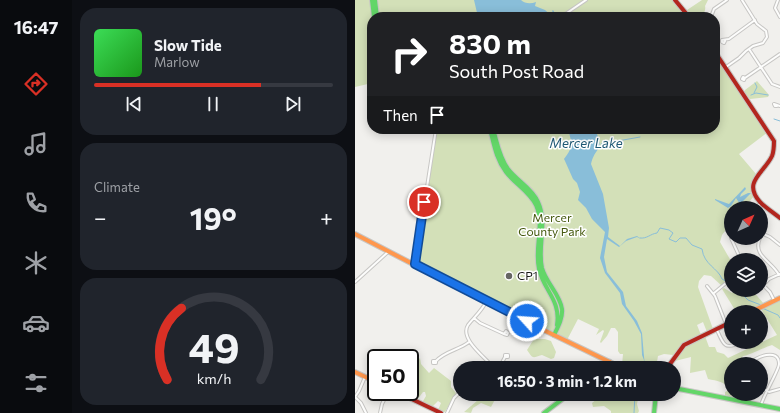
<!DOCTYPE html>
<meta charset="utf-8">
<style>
body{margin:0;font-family:Commissioner,sans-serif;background:#20242c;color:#f1f3f6;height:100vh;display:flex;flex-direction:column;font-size:15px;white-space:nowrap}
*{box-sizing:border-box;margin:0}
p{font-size:13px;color:#9ea1a6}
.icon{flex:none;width:22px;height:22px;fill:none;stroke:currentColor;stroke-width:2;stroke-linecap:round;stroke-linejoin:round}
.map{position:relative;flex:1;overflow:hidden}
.drawer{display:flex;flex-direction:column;gap:8px;padding:8px;background:#0d0f14;width:283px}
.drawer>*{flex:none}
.banner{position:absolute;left:12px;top:12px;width:353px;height:122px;border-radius:16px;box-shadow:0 2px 10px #0003;background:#202124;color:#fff;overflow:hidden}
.needle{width:26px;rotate:45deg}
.fabs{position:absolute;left:369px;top:201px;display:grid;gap:8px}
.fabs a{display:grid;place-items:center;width:44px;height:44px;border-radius:50%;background:#171b24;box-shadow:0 2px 10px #0003;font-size:20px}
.speed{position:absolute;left:12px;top:349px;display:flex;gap:8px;font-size:20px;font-weight:700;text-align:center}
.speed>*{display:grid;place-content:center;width:52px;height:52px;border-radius:50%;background:#171b24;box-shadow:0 2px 10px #0003;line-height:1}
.speed .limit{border:2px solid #111;border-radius:6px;background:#fff;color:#111}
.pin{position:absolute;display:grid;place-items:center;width:34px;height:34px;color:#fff;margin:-17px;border:2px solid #fff;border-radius:50%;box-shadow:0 1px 4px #0007}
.me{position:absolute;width:44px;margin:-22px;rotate:296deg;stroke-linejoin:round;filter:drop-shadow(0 0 3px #0008)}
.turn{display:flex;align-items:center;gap:14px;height:84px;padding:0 16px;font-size:18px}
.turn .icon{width:52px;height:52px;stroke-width:2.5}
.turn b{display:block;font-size:28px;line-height:34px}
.then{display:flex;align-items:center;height:38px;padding:0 16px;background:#0003;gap:8px;font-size:15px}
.big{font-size:30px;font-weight:700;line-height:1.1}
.drawer .widget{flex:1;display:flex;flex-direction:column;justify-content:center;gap:6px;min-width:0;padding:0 14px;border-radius:16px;background:#20242c}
.drawer .dial{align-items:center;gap:0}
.dial svg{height:104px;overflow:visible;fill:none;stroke:#363941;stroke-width:7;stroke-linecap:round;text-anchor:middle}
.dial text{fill:#f1f3f6;stroke:none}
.song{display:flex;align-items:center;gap:12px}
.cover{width:48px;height:48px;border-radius:6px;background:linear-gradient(135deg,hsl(130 70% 55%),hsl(120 70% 35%))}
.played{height:4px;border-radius:2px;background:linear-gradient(90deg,#d93025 70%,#363941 70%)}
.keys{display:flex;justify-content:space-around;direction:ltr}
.heat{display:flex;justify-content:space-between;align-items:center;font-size:22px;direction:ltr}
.trip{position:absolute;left:98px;top:361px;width:228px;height:40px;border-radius:20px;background:#171b24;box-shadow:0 2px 10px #0003;font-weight:700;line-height:40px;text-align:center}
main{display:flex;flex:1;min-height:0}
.tab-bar{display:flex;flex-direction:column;width:72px;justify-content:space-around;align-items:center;background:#090b0e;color:#9ea1a6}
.tab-bar .icon{width:28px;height:28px}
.tab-bar .active{color:#d93025}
.tab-bar b{font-size:18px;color:#f1f3f6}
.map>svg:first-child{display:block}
.green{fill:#d3e0b8}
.water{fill:#89bed9}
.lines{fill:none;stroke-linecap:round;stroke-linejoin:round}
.stream{stroke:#89bed9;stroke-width:1}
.street-casing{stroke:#c7c6c4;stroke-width:4}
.fast-casing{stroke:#c7c6c4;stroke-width:6}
.slow-casing{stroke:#c7c6c4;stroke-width:6}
.jam-casing{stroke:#c7c6c4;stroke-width:6}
.street{stroke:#fdfdfc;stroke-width:2}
.fast{stroke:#63d668;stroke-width:4}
.slow{stroke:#ff974d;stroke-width:4}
.jam{stroke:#b3261e;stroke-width:4}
.route-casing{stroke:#114b97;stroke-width:10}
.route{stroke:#1a73e8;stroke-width:7}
.poi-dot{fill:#666663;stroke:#fff;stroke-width:1.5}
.labels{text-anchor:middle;stroke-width:3;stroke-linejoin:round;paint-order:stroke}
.park-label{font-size:12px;fill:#44580c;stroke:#fff}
.poi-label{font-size:12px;fill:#1b1b18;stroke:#fff;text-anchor:start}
.water-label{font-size:13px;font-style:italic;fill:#1f5975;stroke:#fff}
</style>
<main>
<nav class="tab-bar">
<b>16:47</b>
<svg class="icon active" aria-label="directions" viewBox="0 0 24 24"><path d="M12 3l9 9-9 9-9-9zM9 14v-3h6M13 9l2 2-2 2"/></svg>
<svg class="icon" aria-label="music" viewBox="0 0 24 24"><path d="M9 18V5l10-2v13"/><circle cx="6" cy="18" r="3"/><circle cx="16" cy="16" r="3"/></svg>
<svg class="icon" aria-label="phone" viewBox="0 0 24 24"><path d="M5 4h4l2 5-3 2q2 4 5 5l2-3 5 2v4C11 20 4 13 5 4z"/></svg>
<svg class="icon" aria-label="climate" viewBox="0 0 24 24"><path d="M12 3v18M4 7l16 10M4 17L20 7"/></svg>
<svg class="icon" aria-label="car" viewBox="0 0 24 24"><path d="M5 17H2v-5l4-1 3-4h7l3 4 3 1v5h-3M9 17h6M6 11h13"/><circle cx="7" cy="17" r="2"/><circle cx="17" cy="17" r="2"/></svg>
<svg class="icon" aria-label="filters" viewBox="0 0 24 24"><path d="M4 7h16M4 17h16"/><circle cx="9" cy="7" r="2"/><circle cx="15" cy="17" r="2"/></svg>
</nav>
<section class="drawer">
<div class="widget">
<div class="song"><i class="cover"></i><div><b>Slow Tide</b><p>Marlow</p></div></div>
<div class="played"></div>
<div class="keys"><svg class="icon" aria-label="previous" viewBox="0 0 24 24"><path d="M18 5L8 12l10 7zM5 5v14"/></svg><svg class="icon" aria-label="pause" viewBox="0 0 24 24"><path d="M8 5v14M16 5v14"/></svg><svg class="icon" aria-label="next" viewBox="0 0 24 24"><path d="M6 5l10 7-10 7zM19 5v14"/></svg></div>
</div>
<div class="widget"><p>Climate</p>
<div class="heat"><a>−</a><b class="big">19°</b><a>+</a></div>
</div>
<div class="widget dial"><svg viewBox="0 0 100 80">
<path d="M14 69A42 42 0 1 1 86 69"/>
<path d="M14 69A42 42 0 0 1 25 14" stroke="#d93025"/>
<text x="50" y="56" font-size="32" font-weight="700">49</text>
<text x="50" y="72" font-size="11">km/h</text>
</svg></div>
</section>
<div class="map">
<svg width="425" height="413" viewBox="0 0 425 413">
<rect width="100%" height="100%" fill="#f1f0ed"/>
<!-- green -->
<path class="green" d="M 0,0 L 320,0 L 333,17 L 17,17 L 17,83 L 0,87 Z
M 347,0 L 353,0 L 350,6 C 351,10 349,14 346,17 L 337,17 L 332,10 Z
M 360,53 L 413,132 L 384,154 L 401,174 C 396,181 398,188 399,196 L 389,208 L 376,208 L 376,223 L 367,235 L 365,242 L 376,261 L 376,275 L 367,286 L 356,276 L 349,275 L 344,281 L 343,287 L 358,329 L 352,332 L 348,322 L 342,325 L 346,335 L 330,342 L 318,355 L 309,354 L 303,356 L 302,362 L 306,364 L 307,367 L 305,368 L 270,368 L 267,365 L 268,354 L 265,354 L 263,351 L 263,332 L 260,328 L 256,328 L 252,336 L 246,343 L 245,342 L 249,331 L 248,330 L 241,335 L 244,329 L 223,319 L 212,340 L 146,308 L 62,264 L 81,129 L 360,129 Z
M 402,81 L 414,95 L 413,97 L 395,99 L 389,92 L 390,90 Z
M 369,288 L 377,293 L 378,292 L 377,290 L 397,290 L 409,304 L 396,311 L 388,305 L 380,310 L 367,289 Z
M 425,300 L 425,350 L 417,345 C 410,347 393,356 388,356 L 383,364 L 376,364 L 376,394 L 387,394 L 386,399 L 370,395 L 370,392 L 374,390 C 370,381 362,381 353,379 L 350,370 L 335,373 L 336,357 L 320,361 L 329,348 L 350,336 L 354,347 L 360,347 L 362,352 L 369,354 L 373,358 L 422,335 L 406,309 Z
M 179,339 L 190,339 L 196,341 L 201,352 L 199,358 L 196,359 L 187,355 C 177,358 178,359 172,350 Z
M 65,358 L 66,364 L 74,373 L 79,368 L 96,381 L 96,387 L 101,393 L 90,412 L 83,410 L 86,403 L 83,401 L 77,407 L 70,404 L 68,401 L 71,396 L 70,392 L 68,392 L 62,400 L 49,394 L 50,392 L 55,392 L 55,369 Z
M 130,394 L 143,394 L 136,407 L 126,403 L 118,408 L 116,413 L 109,412 Z
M 248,394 L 284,394 L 282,404 L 284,411 L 283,413 L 256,413 L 256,411 L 249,406 L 238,407 L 237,403 Z"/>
<!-- water -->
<path class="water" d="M 119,0 L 166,0 C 170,4 176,4 181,2 L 180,6 L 190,10 L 197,16 L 199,14 L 197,11 L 198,10 L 202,16 L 123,17 Z
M 213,129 L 240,129 C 250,153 241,144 236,164 L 248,194 L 254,228 L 253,237 L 265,246 L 272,239 L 282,236 L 286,239 L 282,237 L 271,241 L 264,247 L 252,239 L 249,257 L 252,272 L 268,292 L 271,306 L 282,321 L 287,333 L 290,368 L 288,368 L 289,360 L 287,355 L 286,334 L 279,321 L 267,304 L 265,293 L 250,273 L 245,258 L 250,232 L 237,219 L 231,208 L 223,200 L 225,192 L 222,183 L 218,179 L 210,161 L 209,159 C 219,146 217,144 213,129 Z
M 390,187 L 391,189 L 386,194 L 385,197 L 393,193 L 396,193 L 385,204 L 381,198 L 376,206 L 373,208 L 360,200 L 360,199 L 374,204 Z"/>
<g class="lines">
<!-- stream -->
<path class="stream" d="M 399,93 L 402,87 L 400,83
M 396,95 L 401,93 L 413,95
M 419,119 L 425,121
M 246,144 L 285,137
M 285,238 C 292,239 295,234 302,233 L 305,228 L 314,230 L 318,233 L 314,239 L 321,242 L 325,238 L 331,238 L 337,245 L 347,249 C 349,265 363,268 367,279 L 376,284
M 383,290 L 393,300 L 406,305
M 407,308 L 423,315 L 425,318
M 279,413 L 280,394"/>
<defs>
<path id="street" d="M 423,0 L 420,8 L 425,17
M 206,17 L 231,0
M 356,17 L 359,9 L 372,0
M 370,41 L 369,43 L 367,42 L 367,40 L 374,39 L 400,20
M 394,49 L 417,84 L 425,87
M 371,67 L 384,58 L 391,51 L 398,46 L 408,43 L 412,37 L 411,31 L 402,24 L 387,0
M 390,78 L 389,80 L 387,79 L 388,77 L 390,78 L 425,54
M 422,106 L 420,106 L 419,104 L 425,106
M 401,208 L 406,203
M 406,233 L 415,237 L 425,245
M 376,238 L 386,260
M 405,238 C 397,256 417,261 424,275
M 60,264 L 81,129
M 373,280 L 376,278
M 0,282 L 33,252
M 406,283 L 415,292 L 419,300
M 408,285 L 414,279 L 425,274
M 352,286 L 360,296 L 371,324
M 359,293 L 371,283
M 131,302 C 126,312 119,317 113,325 C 104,339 131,358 139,368
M 119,318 L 125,323 L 149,334 L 151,331 L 153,333 L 152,335 L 149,334
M 362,330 C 369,346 370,350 387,342
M 406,331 L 406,332
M 81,361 L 78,361 L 78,363 L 81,363 L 81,361 C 90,351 104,350 114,342
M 394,364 C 400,357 424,347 424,364 C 424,370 409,394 406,405
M 144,368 L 150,357 L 153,357 L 153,355 L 150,355 L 150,357
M 406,387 L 414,392 L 425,389
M 0,397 L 4,391 L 10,377
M 0,397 L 6,403 L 11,413
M 25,413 L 27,404 L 33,392
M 92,413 L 99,398 L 105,392"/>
<path id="fast" d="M 17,0 L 19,17
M 20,0 L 22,17
M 135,129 C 139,144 141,159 151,172 C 160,184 174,191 181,205 C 190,226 179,247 184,269 C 189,291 206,300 202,325
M 138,129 C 142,142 144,157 153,169 C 162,181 177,188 183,202 C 193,224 182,246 187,268 C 191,283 205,294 207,309 C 208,318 203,327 199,335
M 319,388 L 425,409
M 189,413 L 214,394
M 299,413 L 301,394"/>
<path id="slow" d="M 0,234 L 131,302 L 267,368
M 396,312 L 425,298
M 247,368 L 255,362
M 0,372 L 21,382"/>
<path id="jam" d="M 320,0 L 334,17
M 360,52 L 419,141 C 419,147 419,151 417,156 C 409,173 387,182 405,202 C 411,208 419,213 425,218
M 312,368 L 329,345 L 376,322
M 42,392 L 86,413"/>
</defs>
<!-- street casing -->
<use href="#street" class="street-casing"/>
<!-- fast casing -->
<use href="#fast" class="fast-casing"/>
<!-- slow casing -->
<use href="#slow" class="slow-casing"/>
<!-- jam casing -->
<use href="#jam" class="jam-casing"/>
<!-- street -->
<use href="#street" class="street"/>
<!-- fast -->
<use href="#fast" class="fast"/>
<!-- slow -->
<use href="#slow" class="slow"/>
<!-- jam -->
<use href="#jam" class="jam"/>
</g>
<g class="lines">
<defs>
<path id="route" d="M 69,202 L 60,264 L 172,321"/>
</defs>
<!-- route casing -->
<use href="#route" class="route-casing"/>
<!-- route -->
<use href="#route" class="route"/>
</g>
<!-- markers -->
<circle class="poi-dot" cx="154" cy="276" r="4"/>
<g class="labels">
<!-- park labels -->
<g class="park-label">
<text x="197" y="222">Mercer<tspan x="197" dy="14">County Park</tspan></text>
</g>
<!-- poi labels -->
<g class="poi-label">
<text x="162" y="280">CP1</text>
</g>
<!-- water labels -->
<g class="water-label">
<text x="231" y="148">Mercer Lake</text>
</g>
</g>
</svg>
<div class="fabs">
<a><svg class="needle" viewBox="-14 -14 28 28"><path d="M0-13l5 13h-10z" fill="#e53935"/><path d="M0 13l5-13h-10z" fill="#9ea1a6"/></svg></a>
<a><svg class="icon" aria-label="layers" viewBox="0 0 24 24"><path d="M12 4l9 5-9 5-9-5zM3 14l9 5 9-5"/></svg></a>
<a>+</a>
<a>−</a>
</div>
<div class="speed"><div class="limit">50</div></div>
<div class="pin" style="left:69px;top:202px;background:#d93025"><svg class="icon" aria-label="arrive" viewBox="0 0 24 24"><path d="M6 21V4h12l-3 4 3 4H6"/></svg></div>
<svg class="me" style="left:172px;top:321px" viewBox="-20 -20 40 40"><circle r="17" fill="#1a73e8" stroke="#fff" stroke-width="3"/><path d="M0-11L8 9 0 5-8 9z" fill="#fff"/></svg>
<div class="trip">16:50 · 3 min · 1.2 km</div>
<div class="banner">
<div class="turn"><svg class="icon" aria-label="right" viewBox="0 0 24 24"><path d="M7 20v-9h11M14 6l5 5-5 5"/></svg><div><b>830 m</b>South Post Road</div></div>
<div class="then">Then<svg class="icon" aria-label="arrive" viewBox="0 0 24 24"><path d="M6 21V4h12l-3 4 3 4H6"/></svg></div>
</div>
</div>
</main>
